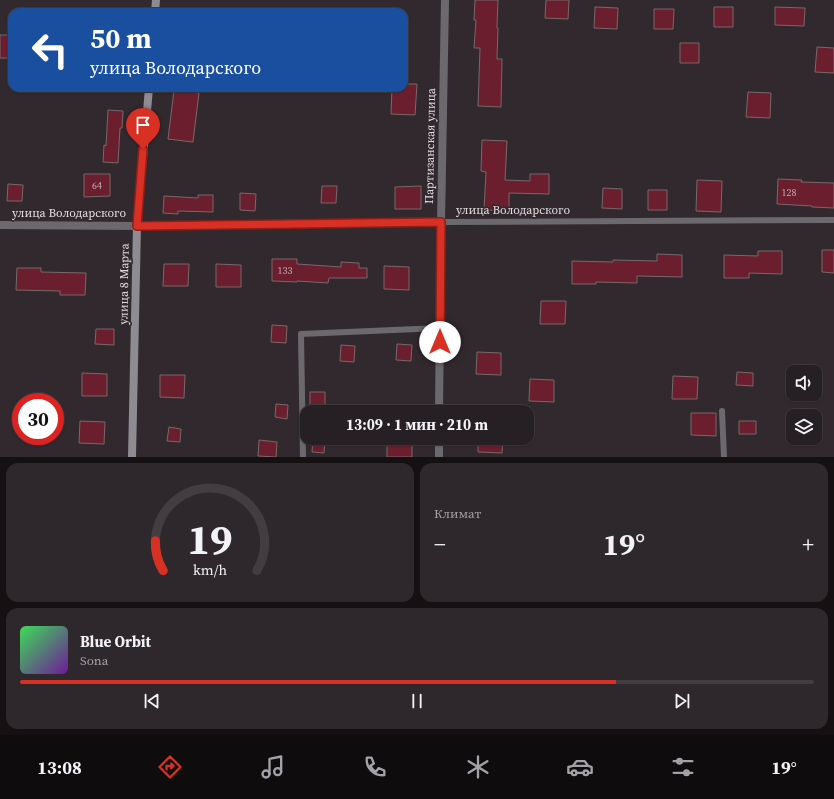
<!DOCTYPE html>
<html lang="ru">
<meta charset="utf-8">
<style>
body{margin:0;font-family:"Source Serif 4",serif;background:#2e272b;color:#f1f3f6;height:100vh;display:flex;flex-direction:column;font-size:15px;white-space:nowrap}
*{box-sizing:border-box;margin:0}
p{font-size:13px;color:#a4a2a6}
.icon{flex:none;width:22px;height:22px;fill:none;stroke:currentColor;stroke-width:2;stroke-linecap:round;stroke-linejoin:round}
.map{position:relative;height:457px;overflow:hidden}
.side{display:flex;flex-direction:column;gap:6px;padding:6px;background:#151113;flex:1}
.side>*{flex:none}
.banner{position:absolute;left:8px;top:8px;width:400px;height:84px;border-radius:12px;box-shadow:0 1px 3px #0004,0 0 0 1px #423d41;background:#1a4fa0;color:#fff;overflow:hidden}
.buttons{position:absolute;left:786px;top:365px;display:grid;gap:8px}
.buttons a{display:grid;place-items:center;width:36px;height:36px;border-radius:8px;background:#261f23;box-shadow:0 1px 3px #0004,0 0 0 1px #423d41;font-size:20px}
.speed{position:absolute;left:12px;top:393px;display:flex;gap:8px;font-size:20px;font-weight:700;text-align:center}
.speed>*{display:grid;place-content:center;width:52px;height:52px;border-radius:50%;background:#261f23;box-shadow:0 1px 3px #0004,0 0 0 1px #423d41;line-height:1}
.speed .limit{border:6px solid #d22;background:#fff;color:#111}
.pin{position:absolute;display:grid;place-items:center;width:34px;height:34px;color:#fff;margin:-41px -17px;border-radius:50% 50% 50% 0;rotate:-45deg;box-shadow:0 0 4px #0007}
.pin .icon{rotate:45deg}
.me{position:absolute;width:44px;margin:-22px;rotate:0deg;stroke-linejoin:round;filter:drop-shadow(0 0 3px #0008)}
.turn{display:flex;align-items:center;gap:14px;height:84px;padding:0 16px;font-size:18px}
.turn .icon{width:52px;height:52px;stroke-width:2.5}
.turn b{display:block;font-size:28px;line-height:34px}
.big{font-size:30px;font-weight:700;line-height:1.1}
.side .card{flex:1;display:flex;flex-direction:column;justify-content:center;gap:6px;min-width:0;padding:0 14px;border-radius:12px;background:#2e272b}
.side .dial{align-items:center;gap:0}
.dial svg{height:104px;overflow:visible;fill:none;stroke:#423d41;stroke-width:7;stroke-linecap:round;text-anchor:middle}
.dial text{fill:#f1f3f6;stroke:none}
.song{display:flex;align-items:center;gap:12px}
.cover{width:48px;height:48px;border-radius:6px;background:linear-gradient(135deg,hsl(130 70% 55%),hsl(280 70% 35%))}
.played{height:4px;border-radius:2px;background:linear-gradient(90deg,#d93025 75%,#423d41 75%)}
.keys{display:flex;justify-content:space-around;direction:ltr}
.heat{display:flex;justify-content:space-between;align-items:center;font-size:22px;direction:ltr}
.side .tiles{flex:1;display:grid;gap:6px;grid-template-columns:1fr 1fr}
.card:last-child{grid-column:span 2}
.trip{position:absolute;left:300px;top:405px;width:234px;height:40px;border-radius:12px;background:#261f23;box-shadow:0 1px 3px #0004,0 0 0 1px #423d41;font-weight:700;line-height:40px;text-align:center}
.tabs{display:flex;height:64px;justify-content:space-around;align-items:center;background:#0f0c0e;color:#a4a2a6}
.tabs .icon{width:28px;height:28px}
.tabs .active{color:#d93025}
.tabs b{font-size:18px;color:#f1f3f6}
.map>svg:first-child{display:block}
.building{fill:#6b1f2e;stroke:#76696a}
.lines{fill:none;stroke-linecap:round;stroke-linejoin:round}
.lane{stroke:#6b696d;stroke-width:6}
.street{stroke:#6b696d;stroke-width:8}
.secondary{stroke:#8e8b92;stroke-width:8}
.route-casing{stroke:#8d1f18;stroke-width:10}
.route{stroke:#d93025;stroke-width:7}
.labels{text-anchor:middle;stroke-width:3.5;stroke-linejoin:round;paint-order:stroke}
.number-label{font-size:10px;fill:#c4acb2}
.street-label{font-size:12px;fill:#e1dbde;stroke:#32292f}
</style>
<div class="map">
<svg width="834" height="457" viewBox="0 0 834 457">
<rect width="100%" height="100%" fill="#32292f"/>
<!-- building -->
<path class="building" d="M 475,0 L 498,0 L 497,28 L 498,28 L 497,59 L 502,59 L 501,107 L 478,106 L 480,48 L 474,48 L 476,20 L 474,20 Z
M 546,0 L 569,0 L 568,19 L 545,18 Z
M 595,7 L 618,8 L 617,29 L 594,28 Z
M 714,7 L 733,7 L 733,27 L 714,27 Z
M 775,7 L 805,8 L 804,26 L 775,25 Z
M 654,9 L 674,9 L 673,29 L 654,29 Z
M 0,35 L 12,35 L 12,58 L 0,58 Z
M 680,43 L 699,43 L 699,63 L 680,63 Z
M 817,47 L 834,48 L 834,73 L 815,72 Z
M 404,84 L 417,84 L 415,115 L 391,114 L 392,88 L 404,88 Z
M 174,90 L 199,93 L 193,142 L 168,139 Z
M 748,92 L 771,93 L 770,118 L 746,117 Z
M 108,110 L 123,111 L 122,128 L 120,128 L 118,163 L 103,162 L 104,145 L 106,146 Z
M 482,140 L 507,141 L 505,180 L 530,181 L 530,174 L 549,174 L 549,194 L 509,193 L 509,211 L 484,210 L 486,172 L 481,171 Z
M 84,174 L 110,174 L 110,196 L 84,197 Z
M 778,179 L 802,180 L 801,182 L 834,183 L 834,208 L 812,207 L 812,206 L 777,204 Z
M 697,180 L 722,181 L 721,212 L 696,211 Z
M 8,184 L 23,185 L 22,201 L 7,201 Z
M 322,186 L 337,186 L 336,203 L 321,203 Z
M 421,186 L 421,209 L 395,209 L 395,187 Z
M 603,188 L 622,189 L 622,209 L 602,208 Z
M 648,190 L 667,190 L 667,210 L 648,210 Z
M 240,193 L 256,194 L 255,211 L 240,210 Z
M 198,195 L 213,195 L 213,212 L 178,211 L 178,214 L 163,213 L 164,196 L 198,198 Z
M 822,250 L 834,250 L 834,273 L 822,272 Z
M 758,251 L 782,251 L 782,274 L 749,273 L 749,278 L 724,278 L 724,255 L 758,256 Z
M 657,254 L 682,255 L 682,277 L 637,276 L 637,283 L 596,282 L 596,284 L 572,284 L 572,261 L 613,262 L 613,260 L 657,261 Z
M 272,259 L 297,259 L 297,264 L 341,267 L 341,262 L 359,263 L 359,268 L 367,268 L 367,278 L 329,278 L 328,283 L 297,281 L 297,282 L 272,281 Z
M 164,264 L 189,264 L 188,286 L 163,286 Z
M 216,264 L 241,265 L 241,287 L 216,287 Z
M 384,266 L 409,267 L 409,290 L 384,289 Z
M 17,268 L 41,268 L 41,272 L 86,273 L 85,295 L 60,295 L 60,291 L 16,290 Z
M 541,301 L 566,301 L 565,324 L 540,324 Z
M 272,325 L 287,326 L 286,343 L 271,342 Z
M 96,329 L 114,329 L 114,345 L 95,344 Z
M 397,344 L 412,345 L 411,361 L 396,360 Z
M 341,345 L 355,346 L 354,362 L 340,361 Z
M 477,352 L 501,353 L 501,375 L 476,374 Z
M 737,372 L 753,373 L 753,386 L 736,385 Z
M 82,373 L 107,374 L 107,396 L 82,396 Z
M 160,375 L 185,375 L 184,398 L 160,397 Z
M 673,376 L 698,377 L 697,399 L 672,399 Z
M 530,379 L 554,380 L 554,402 L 529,401 Z
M 310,392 L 325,392 L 325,412 L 310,412 Z
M 276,404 L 288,405 L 287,419 L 275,417 Z
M 691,413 L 716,413 L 716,436 L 691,435 Z
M 80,421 L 105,422 L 104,444 L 79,443 Z
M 739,421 L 756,421 L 756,434 L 739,434 Z
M 169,427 L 181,429 L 180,442 L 167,441 Z
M 313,438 L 325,439 L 324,453 L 312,452 Z
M 387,438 L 412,438 L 412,457 L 387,457 Z
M 478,438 L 503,438 L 502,453 L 478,452 Z
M 259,440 L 277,442 L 276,457 L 258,456 Z"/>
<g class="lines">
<!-- lane -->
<path class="lane" d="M 137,226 L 441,222 L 834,220
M 722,411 L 724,457
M 303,457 L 301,334 L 440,328"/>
<!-- street -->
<path class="street" d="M 0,225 L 137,226
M 439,412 L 441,222 L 445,0
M 439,457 L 439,438"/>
<!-- secondary -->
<path class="secondary" d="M 155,12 L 156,0
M 132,457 L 137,226 L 149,88"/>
</g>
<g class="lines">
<defs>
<path id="route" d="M 143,149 L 137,226 L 441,222 L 440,342"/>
</defs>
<!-- route casing -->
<use href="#route" class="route-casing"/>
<!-- route -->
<use href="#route" class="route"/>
</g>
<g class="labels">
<!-- number labels -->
<g class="number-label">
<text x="97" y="189">64</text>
<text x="789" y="196">128</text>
<text x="285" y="274">133</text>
</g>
<!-- street labels -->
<g class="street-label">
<text transform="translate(430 146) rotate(-89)" y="4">Партизанская улица</text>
<text x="513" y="214">улица Володарского</text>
<text x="69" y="217">улица Володарского</text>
<text transform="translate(124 284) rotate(-89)" y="4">улица 8 Марта</text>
</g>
</g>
</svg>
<div class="buttons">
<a><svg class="icon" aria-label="sound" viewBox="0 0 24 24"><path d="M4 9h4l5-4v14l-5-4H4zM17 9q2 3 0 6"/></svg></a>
<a><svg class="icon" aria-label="layers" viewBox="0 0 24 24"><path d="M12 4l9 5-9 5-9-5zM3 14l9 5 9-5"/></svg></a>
</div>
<div class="speed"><div class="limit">30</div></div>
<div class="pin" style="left:143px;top:149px;background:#d93025"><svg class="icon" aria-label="arrive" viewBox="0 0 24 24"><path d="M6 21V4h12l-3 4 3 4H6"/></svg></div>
<svg class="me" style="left:440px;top:342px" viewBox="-20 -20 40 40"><circle r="19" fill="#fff"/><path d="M0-13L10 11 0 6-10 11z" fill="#d93025"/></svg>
<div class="trip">13:09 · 1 мин · 210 m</div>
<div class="banner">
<div class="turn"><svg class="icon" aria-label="left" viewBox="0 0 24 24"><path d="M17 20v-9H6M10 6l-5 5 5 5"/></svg><div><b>50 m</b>улица Володарского</div></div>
</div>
</div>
<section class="side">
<div class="tiles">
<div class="card dial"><svg viewBox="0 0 100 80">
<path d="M14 69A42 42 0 1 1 86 69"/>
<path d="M14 69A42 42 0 0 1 8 46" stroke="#d93025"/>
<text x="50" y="56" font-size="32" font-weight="700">19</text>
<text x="50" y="72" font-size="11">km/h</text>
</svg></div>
<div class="card"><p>Климат</p>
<div class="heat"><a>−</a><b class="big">19°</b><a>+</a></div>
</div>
<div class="card">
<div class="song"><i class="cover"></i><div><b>Blue Orbit</b><p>Sona</p></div></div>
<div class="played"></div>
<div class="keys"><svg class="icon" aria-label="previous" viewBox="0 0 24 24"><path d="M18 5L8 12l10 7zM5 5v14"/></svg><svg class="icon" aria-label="pause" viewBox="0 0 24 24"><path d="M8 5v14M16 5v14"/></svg><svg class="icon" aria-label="next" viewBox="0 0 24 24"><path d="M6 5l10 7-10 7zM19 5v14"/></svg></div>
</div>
</div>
</section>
<nav class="tabs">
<b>13:08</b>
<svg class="icon active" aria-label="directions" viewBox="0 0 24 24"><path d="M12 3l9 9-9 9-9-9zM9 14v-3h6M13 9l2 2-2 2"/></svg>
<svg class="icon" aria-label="music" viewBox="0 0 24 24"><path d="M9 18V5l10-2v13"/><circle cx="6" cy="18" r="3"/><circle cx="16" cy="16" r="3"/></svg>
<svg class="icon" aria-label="phone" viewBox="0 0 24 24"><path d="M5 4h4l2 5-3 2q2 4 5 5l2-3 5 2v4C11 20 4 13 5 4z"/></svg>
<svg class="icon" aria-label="climate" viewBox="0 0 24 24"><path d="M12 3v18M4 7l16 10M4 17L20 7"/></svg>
<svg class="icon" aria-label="car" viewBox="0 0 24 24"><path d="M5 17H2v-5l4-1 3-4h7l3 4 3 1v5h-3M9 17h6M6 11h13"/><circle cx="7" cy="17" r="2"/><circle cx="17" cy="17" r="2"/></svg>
<svg class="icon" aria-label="filters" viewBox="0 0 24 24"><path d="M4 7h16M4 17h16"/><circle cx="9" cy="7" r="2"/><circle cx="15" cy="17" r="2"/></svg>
<b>19°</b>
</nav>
